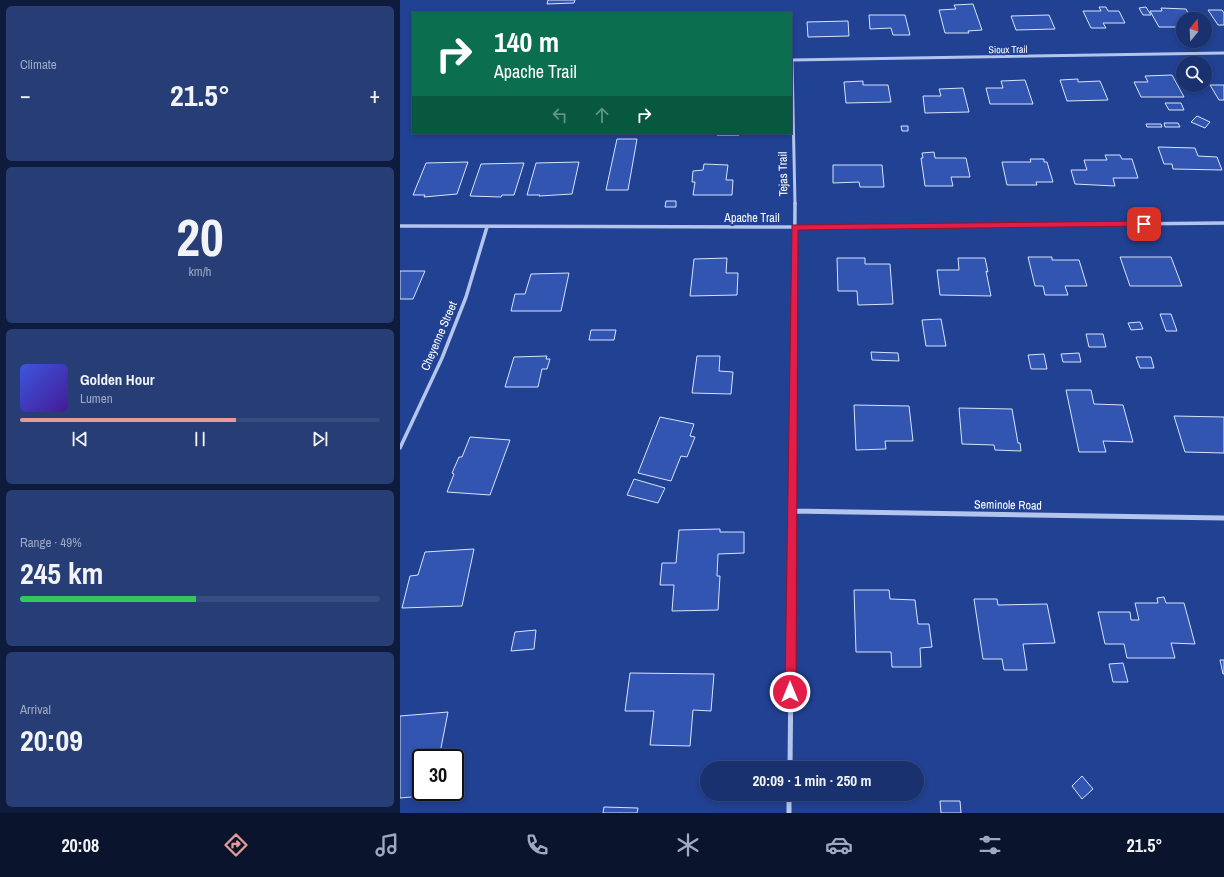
<!DOCTYPE html>
<meta charset="utf-8">
<style>
body{margin:0;font-family:"Archivo Narrow",sans-serif;background:#263d76;color:#f1f3f6;height:100vh;display:flex;flex-direction:column;font-size:15px;white-space:nowrap}
*{box-sizing:border-box;margin:0}
p{font-size:13px;color:#9fa9c2}
.icon{flex:none;width:22px;height:22px;fill:none;stroke:currentColor;stroke-width:2;stroke-linecap:round;stroke-linejoin:round}
.map{position:relative;flex:1;overflow:hidden}
.sheet{display:flex;flex-direction:column;gap:6px;padding:6px;background:#0e1b3c;width:400px}
.sheet>*{flex:none}
.hud{position:absolute;left:12px;top:12px;width:380px;height:122px;border-radius:0px;box-shadow:0 2px 6px #0003,0 0 0 1px #374c81;background:#0b6e4f;color:#fff;overflow:hidden}
.needle{width:26px;rotate:18deg}
.fabs{position:absolute;left:776px;top:12px;display:grid;gap:8px}
.fabs a{display:grid;place-items:center;width:36px;height:36px;border-radius:50%;background:#19316e;box-shadow:0 2px 6px #0003,0 0 0 1px #374c81;font-size:20px}
.speed{position:absolute;left:12px;top:749px;display:flex;gap:8px;font-size:20px;font-weight:700;text-align:center}
.speed>*{display:grid;place-content:center;width:52px;height:52px;border-radius:50%;background:#19316e;box-shadow:0 2px 6px #0003,0 0 0 1px #374c81;line-height:1}
.speed .limit{border:2px solid #111;border-radius:6px;background:#fff;color:#111}
.pin{position:absolute;display:grid;place-items:center;width:34px;height:34px;color:#fff;margin:-17px;border-radius:8px;box-shadow:0 2px 6px #0006}
.me{position:absolute;width:44px;margin:-22px;rotate:0deg;stroke-linejoin:round;filter:drop-shadow(0 0 3px #0008)}
.turn{display:flex;align-items:center;gap:14px;height:84px;padding:0 16px;font-size:18px}
.turn .icon{width:52px;height:52px;stroke-width:2.5}
.turn b{display:block;font-size:28px;line-height:34px}
.lanes{display:flex;align-items:center;height:38px;padding:0 16px;background:#0003;justify-content:center;gap:20px;direction:ltr}
.lanes .off{opacity:.35}
.big{font-size:30px;font-weight:700;line-height:1.1}
.sheet .card{flex:1;display:flex;flex-direction:column;justify-content:center;gap:6px;min-width:0;padding:0 14px;border-radius:6px;background:#263d76}
.sheet .dial{align-items:center;gap:0}
.dial b{font-size:52px;line-height:1}
.song{display:flex;align-items:center;gap:12px}
.cover{width:48px;height:48px;border-radius:6px;background:linear-gradient(135deg,hsl(230 70% 55%),hsl(260 70% 35%))}
.played{height:4px;border-radius:2px;background:linear-gradient(90deg,#e69b98 60%,#374c81 60%)}
.keys{display:flex;justify-content:space-around;direction:ltr}
.heat{display:flex;justify-content:space-between;align-items:center;font-size:22px;direction:ltr}
.charge{height:6px;border-radius:3px;background:linear-gradient(90deg,#34c759 49%,#374c81 0)}
.trip{position:absolute;left:300px;top:761px;width:224px;height:40px;border-radius:20px;background:#19316e;box-shadow:0 2px 6px #0003,0 0 0 1px #374c81;font-weight:700;line-height:40px;text-align:center}
.tabs{display:flex;height:64px;justify-content:space-around;align-items:center;background:#0a142c;color:#9fa9c2}
.tabs .icon{width:28px;height:28px}
.tabs .selected{color:#e69b98}
.tabs b{font-size:18px;color:#f1f3f6}
main{display:flex;flex:1;min-height:0}
.map>svg:first-child{display:block}
.building{fill:#3155b0;stroke:#d9e3fa}
.lines{fill:none;stroke-linecap:round;stroke-linejoin:round}
.street-far2{stroke:#b4c5ed;stroke-width:3}
.street-far1{stroke:#b4c5ed;stroke-width:3.5}
.street{stroke:#b4c5ed;stroke-width:5}
.route{fill:#e11d48;stroke:#92132f}
.labels{text-anchor:middle;stroke-width:4;stroke-linejoin:round;paint-order:stroke}
.far-street-label{font-size:10px;fill:#fff;stroke:#214193}
.street-label{font-size:12px;fill:#fff;stroke:#214193}
</style>
<main>
<section class="sheet">
<div class="card"><p>Climate</p>
<div class="heat"><a>−</a><b class="big">21.5°</b><a>+</a></div>
</div>
<div class="card dial"><b>20</b><p>km/h</p></div>
<div class="card">
<div class="song"><i class="cover"></i><div><b>Golden Hour</b><p>Lumen</p></div></div>
<div class="played"></div>
<div class="keys"><svg class="icon" aria-label="previous" viewBox="0 0 24 24"><path d="M18 5L8 12l10 7zM5 5v14"/></svg><svg class="icon" aria-label="pause" viewBox="0 0 24 24"><path d="M8 5v14M16 5v14"/></svg><svg class="icon" aria-label="next" viewBox="0 0 24 24"><path d="M6 5l10 7-10 7zM19 5v14"/></svg></div>
</div>
<div class="card"><p>Range · 49%</p><b class="big">245 km</b><div class="charge"></div></div>
<div class="card"><p>Arrival</p><b class="big">20:09</b></div>
</section>
<div class="map">
<svg width="824" height="813" viewBox="0 0 824 813">
<rect width="100%" height="100%" fill="#214193"/>
<!-- building -->
<path class="building" d="M 148,0 L 175,0 L 174,3 L 147,4 Z
M 573,4 L 582,30 L 568,31 L 569,33 L 545,33 L 539,10 L 556,9 L 554,5 Z
M 699,7 L 706,7 L 708,11 L 719,11 L 725,23 L 703,23 L 706,28 L 691,28 L 683,11 L 701,11 Z
M 746,7 L 751,15 L 743,15 L 739,8 Z
M 761,8 L 786,9 L 791,19 L 783,19 L 783,27 L 759,27 L 750,11 L 762,11 Z
M 808,10 L 822,10 L 824,13 L 824,25 L 818,25 Z
M 469,15 L 505,15 L 510,35 L 493,35 L 491,28 L 470,29 Z
M 649,15 L 655,29 L 616,30 L 611,16 Z
M 448,21 L 449,36 L 408,37 L 407,22 Z
M 772,75 L 784,97 L 741,97 L 734,82 L 748,82 L 745,76 Z
M 678,79 L 678,82 L 700,81 L 708,100 L 667,101 L 660,80 Z
M 625,80 L 633,104 L 590,104 L 586,88 L 603,88 L 601,81 Z
M 463,81 L 463,85 L 488,85 L 491,102 L 446,103 L 444,82 Z
M 810,85 L 824,85 L 824,100 L 819,100 Z
M 563,88 L 569,112 L 525,113 L 523,96 L 541,96 L 539,89 Z
M 765,103 L 781,103 L 784,110 L 769,110 Z
M 797,116 L 810,122 L 805,128 L 791,122 Z
M 764,123 L 778,123 L 780,127 L 765,127 Z
M 746,124 L 761,124 L 762,127 L 747,127 Z
M 501,126 L 508,126 L 508,131 L 502,131 Z
M 318,133 L 339,133 L 339,135 L 317,135 Z
M 217,139 L 237,139 L 228,190 L 206,190 Z
M 758,147 L 795,148 L 798,156 L 817,157 L 822,170 L 773,169 L 772,164 L 764,164 Z
M 534,152 L 535,158 L 566,158 L 570,177 L 551,177 L 553,186 L 525,186 L 521,158 L 523,158 L 522,153 Z
M 705,155 L 720,155 L 722,159 L 732,159 L 738,178 L 713,178 L 715,186 L 675,184 L 671,170 L 687,170 L 684,160 L 707,160 Z
M 630,159 L 644,159 L 644,162 L 647,162 L 653,182 L 636,182 L 637,185 L 607,185 L 602,162 L 631,162 Z
M 68,162 L 57,194 L 24,197 L 25,195 L 13,195 L 26,163 Z
M 179,162 L 172,194 L 139,196 L 140,195 L 127,195 L 136,163 Z
M 124,163 L 114,195 L 102,195 L 101,197 L 70,196 L 81,164 Z
M 304,164 L 328,165 L 326,180 L 333,180 L 332,195 L 293,195 L 295,182 L 292,182 L 293,171 L 303,170 Z
M 433,165 L 482,165 L 484,187 L 460,187 L 459,182 L 433,183 Z
M 266,201 L 276,201 L 276,207 L 265,207 Z
M 628,257 L 652,257 L 652,260 L 679,260 L 687,286 L 665,286 L 668,295 L 645,295 L 643,286 L 635,286 Z
M 720,257 L 771,257 L 782,286 L 730,286 Z
M 327,258 L 326,273 L 338,273 L 337,295 L 290,296 L 294,259 Z
M 437,258 L 465,258 L 465,264 L 490,264 L 493,304 L 458,305 L 457,291 L 438,291 Z
M 558,258 L 585,258 L 588,272 L 586,271 L 591,296 L 540,295 L 537,270 L 559,270 Z
M 0,271 L 25,271 L 13,299 L 0,299 Z
M 169,273 L 161,311 L 111,311 L 115,294 L 125,294 L 131,274 Z
M 760,314 L 771,314 L 777,331 L 766,331 Z
M 541,319 L 546,346 L 526,346 L 522,320 Z
M 740,322 L 743,329 L 731,330 L 728,323 Z
M 191,330 L 216,330 L 214,340 L 189,340 Z
M 686,334 L 703,334 L 706,347 L 689,347 Z
M 471,352 L 498,353 L 499,361 L 472,360 Z
M 679,353 L 681,362 L 663,362 L 661,354 Z
M 644,354 L 647,369 L 631,369 L 628,355 Z
M 147,356 L 146,359 L 150,359 L 147,369 L 142,369 L 138,387 L 105,387 L 114,357 Z
M 297,356 L 320,356 L 319,371 L 333,372 L 331,394 L 292,393 Z
M 736,357 L 751,357 L 754,368 L 740,368 Z
M 666,390 L 691,390 L 694,404 L 723,405 L 733,442 L 703,441 L 706,452 L 679,452 Z
M 454,405 L 509,406 L 513,441 L 485,441 L 486,449 L 456,450 Z
M 559,408 L 612,409 L 618,443 L 620,443 L 621,451 L 595,450 L 594,445 L 562,444 Z
M 774,416 L 824,417 L 824,453 L 785,452 Z
M 260,417 L 294,424 L 290,436 L 295,437 L 287,457 L 281,456 L 271,481 L 238,473 Z
M 70,437 L 110,440 L 90,495 L 47,492 L 54,474 L 52,473 L 59,457 L 62,457 Z
M 234,479 L 265,488 L 258,503 L 227,495 Z
M 320,529 L 320,532 L 344,532 L 344,553 L 318,554 L 317,576 L 320,576 L 318,610 L 272,611 L 274,585 L 260,585 L 262,563 L 276,563 L 279,530 Z
M 74,549 L 62,606 L 2,608 L 10,576 L 18,575 L 25,552 Z
M 454,590 L 489,590 L 490,599 L 515,600 L 518,624 L 529,624 L 532,647 L 520,648 L 521,667 L 492,667 L 491,652 L 456,652 Z
M 764,597 L 766,603 L 784,603 L 795,644 L 771,643 L 775,658 L 727,658 L 724,644 L 705,644 L 698,612 L 730,612 L 731,620 L 739,620 L 735,603 L 758,603 L 757,598 Z
M 574,599 L 597,599 L 598,605 L 647,604 L 655,643 L 623,644 L 627,670 L 604,670 L 602,659 L 583,659 Z
M 136,630 L 134,649 L 111,651 L 115,632 Z
M 820,660 L 824,660 L 824,674 L 823,674 Z
M 723,663 L 728,682 L 713,682 L 709,664 Z
M 230,673 L 314,674 L 311,711 L 293,710 L 290,746 L 250,745 L 254,711 L 225,711 Z
M 48,712 L 39,758 L 21,758 L 21,792 L 34,792 L 33,795 L 0,798 L 0,716 Z
M 682,776 L 693,789 L 682,799 L 672,786 Z
M 540,801 L 560,801 L 561,813 L 541,813 Z
M 204,807 L 238,808 L 237,813 L 203,813 Z"/>
<g class="lines">
<!-- street-far2 -->
<path class="street-far2" d="M 395,204 L 392,60 L 824,53"/>
<!-- street-far1 -->
<path class="street-far1" d="M 0,226 L 395,227 L 824,223
M 0,448 L 42,358 L 66,297 L 87,227
M 393,469 L 395,203"/>
<!-- street -->
<path class="street" d="M 392,511 L 824,518
M 390,768 L 393,468
M 389,794 L 389,813"/>
</g>
<!-- route -->
<path class="route" d="M 744,221 L 748,224 L 744,226 L 398,230 L 396,692 L 394,697 L 390,698 L 386,697 L 385,692 L 392,225 Z"/>
<g class="labels">
<!-- far-street labels -->
<g class="far-street-label">
<text transform="translate(608 49) rotate(-1)" y="4">Sioux Trail</text>
</g>
<!-- street labels -->
<g class="street-label">
<text transform="translate(383 174) rotate(-91)" y="4">Tejas Trail</text>
<text x="352" y="222">Apache Trail</text>
<text transform="translate(39 336) rotate(-67)" y="4">Cheyenne Street</text>
<text transform="translate(608 505) rotate(1)" y="4">Seminole Road</text>
</g>
</g>
</svg>
<div class="fabs">
<a><svg class="needle" viewBox="-14 -14 28 28"><path d="M0-13l5 13h-10z" fill="#e53935"/><path d="M0 13l5-13h-10z" fill="#9fa9c2"/></svg></a>
<a><svg class="icon" aria-label="search" viewBox="0 0 24 24"><circle cx="10" cy="10" r="6"/><path d="M15 15l6 6"/></svg></a>
</div>
<div class="speed"><div class="limit">30</div></div>
<div class="pin" style="left:744px;top:224px;background:#d93025"><svg class="icon" aria-label="arrive" viewBox="0 0 24 24"><path d="M6 21V4h12l-3 4 3 4H6"/></svg></div>
<svg class="me" style="left:390px;top:692px" viewBox="-20 -20 40 40"><circle r="17" fill="#e11d48" stroke="#fff" stroke-width="3"/><path d="M0-11L8 9 0 5-8 9z" fill="#fff"/></svg>
<div class="trip">20:09 · 1 min · 250 m</div>
<div class="hud">
<div class="turn"><svg class="icon" aria-label="right" viewBox="0 0 24 24"><path d="M7 20v-9h11M14 6l5 5-5 5"/></svg><div><b>140 m</b>Apache Trail</div></div>
<div class="lanes"><svg class="icon off" aria-label="left" viewBox="0 0 24 24"><path d="M17 20v-9H6M10 6l-5 5 5 5"/></svg><svg class="icon off" aria-label="ahead" viewBox="0 0 24 24"><path d="M12 20V5M6 11l6-6 6 6"/></svg><svg class="icon" aria-label="right" viewBox="0 0 24 24"><path d="M7 20v-9h11M14 6l5 5-5 5"/></svg></div>
</div>
</div>
</main>
<nav class="tabs">
<b>20:08</b>
<svg class="icon selected" aria-label="directions" viewBox="0 0 24 24"><path d="M12 3l9 9-9 9-9-9zM9 14v-3h6M13 9l2 2-2 2"/></svg>
<svg class="icon" aria-label="music" viewBox="0 0 24 24"><path d="M9 18V5l10-2v13"/><circle cx="6" cy="18" r="3"/><circle cx="16" cy="16" r="3"/></svg>
<svg class="icon" aria-label="phone" viewBox="0 0 24 24"><path d="M5 4h4l2 5-3 2q2 4 5 5l2-3 5 2v4C11 20 4 13 5 4z"/></svg>
<svg class="icon" aria-label="climate" viewBox="0 0 24 24"><path d="M12 3v18M4 7l16 10M4 17L20 7"/></svg>
<svg class="icon" aria-label="car" viewBox="0 0 24 24"><path d="M5 17H2v-5l4-1 3-4h7l3 4 3 1v5h-3M9 17h6M6 11h13"/><circle cx="7" cy="17" r="2"/><circle cx="17" cy="17" r="2"/></svg>
<svg class="icon" aria-label="filters" viewBox="0 0 24 24"><path d="M4 7h16M4 17h16"/><circle cx="9" cy="7" r="2"/><circle cx="15" cy="17" r="2"/></svg>
<b>21.5°</b>
</nav>
